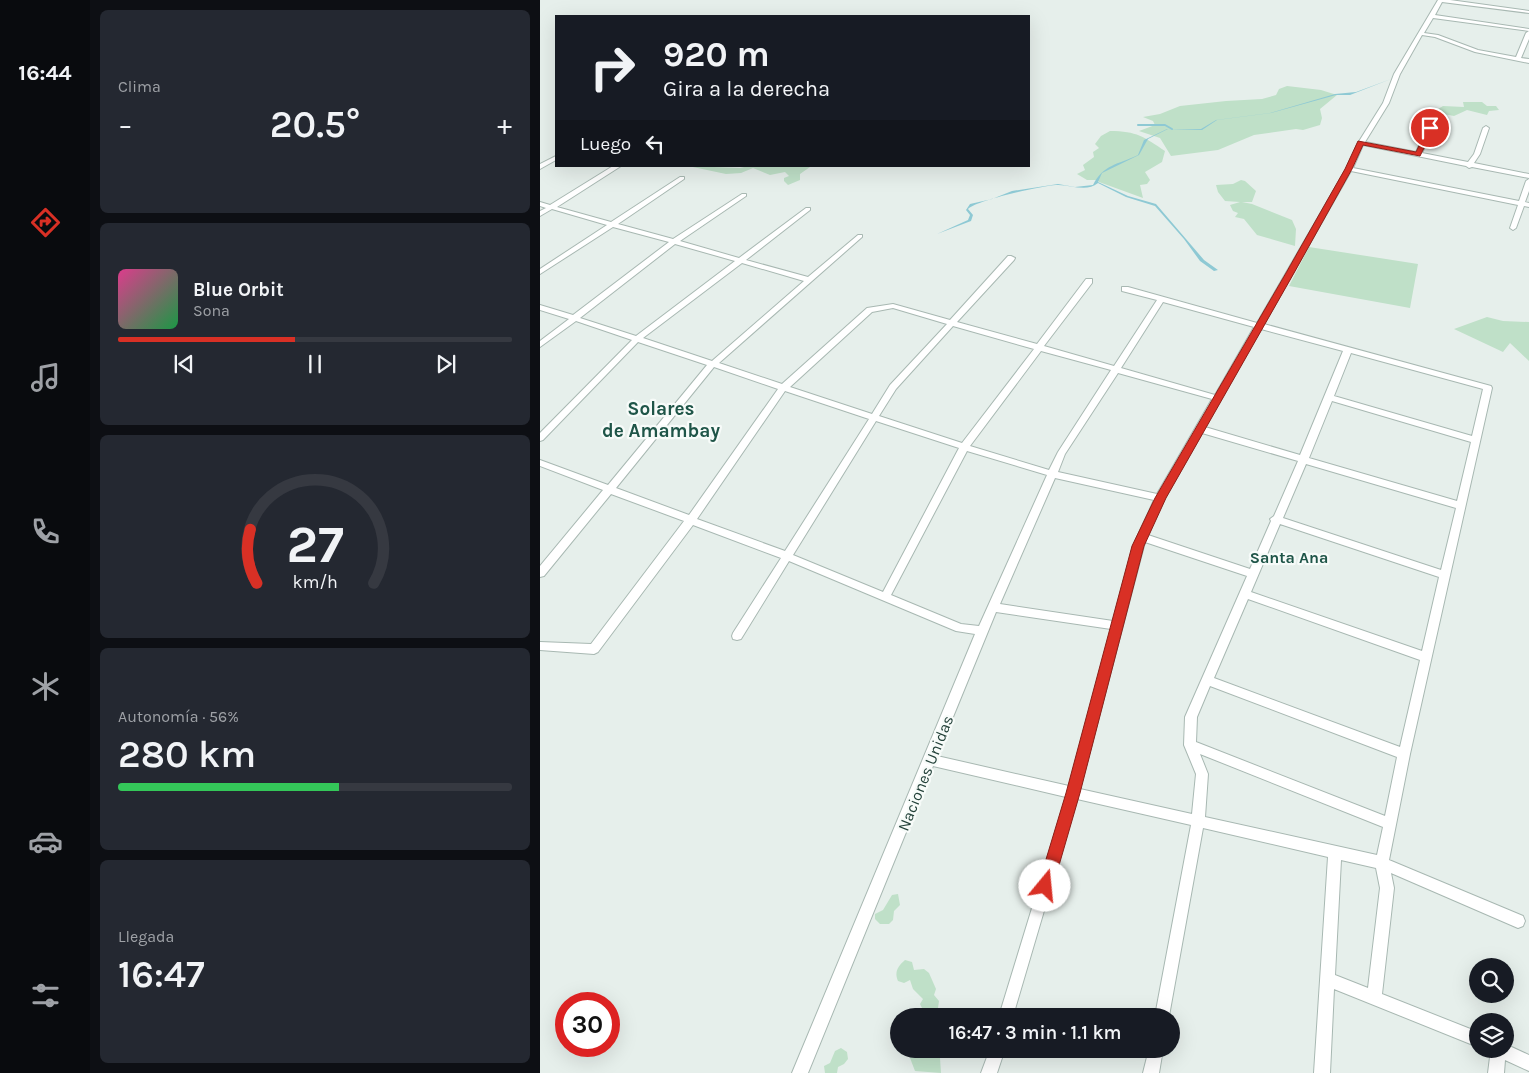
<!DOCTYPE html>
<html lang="es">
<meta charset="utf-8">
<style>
body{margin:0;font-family:Karla,sans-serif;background:#242831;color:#f1f3f6;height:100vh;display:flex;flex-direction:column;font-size:19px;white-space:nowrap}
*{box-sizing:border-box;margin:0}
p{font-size:16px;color:#9ea1a6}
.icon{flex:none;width:28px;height:28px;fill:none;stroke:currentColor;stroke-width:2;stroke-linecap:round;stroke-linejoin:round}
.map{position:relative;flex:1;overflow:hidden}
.details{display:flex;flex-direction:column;gap:10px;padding:10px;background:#0d0f14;width:450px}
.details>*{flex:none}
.top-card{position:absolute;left:15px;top:15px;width:475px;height:152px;border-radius:0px;box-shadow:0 5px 20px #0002;background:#171b24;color:#f1f3f6;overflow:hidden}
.controls{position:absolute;left:929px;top:958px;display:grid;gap:10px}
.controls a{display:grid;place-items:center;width:45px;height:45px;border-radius:50%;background:#171b24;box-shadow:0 5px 20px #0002;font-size:25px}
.speed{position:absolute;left:15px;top:992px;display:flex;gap:10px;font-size:25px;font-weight:700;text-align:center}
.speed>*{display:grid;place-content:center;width:65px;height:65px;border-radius:50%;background:#171b24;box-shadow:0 5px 20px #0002;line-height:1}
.speed .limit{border:8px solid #d22;background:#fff;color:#111}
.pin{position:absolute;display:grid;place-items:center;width:42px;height:42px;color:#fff;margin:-21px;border:2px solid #fff;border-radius:50%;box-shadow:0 1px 5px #0007}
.me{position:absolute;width:55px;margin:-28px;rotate:17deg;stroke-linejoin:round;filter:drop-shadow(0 0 4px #0008)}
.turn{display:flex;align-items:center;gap:18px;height:105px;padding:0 25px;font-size:22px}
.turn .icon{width:65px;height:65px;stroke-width:2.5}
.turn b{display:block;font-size:35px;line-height:42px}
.then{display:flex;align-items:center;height:48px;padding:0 25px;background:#0003;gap:10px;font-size:19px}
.big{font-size:38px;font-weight:600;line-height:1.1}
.details .widget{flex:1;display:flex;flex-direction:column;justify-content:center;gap:8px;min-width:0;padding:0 18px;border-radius:8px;background:#242831}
.details .dial{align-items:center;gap:0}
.dial svg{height:130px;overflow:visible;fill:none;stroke:#363941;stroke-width:7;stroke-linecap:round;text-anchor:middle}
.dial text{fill:#f1f3f6;stroke:none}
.song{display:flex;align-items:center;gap:15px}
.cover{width:60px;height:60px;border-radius:8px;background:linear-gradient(135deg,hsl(330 70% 55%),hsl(140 70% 35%))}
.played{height:5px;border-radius:2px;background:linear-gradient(90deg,#d93025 45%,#363941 45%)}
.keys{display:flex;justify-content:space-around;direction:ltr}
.heat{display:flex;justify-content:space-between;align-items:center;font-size:28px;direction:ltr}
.charge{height:8px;border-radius:4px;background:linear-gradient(90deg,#34c759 56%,#363941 0)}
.trip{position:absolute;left:350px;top:1008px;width:290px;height:50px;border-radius:25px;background:#171b24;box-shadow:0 5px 20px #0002;font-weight:600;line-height:50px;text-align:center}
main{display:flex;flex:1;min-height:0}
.dock{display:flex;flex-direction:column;width:90px;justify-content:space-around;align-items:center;background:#090b0e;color:#9ea1a6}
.dock .icon{width:35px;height:35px}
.dock .on{color:#d93025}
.dock b{font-size:22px;color:#f1f3f6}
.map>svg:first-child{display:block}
.green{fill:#bfe0c8}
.water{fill:#8ec9d4}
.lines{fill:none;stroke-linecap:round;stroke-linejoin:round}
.stream{stroke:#8ec9d4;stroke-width:2}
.street-casing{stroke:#a8b8b2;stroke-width:2}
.street{fill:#fff;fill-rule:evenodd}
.route{fill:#d93025;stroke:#8d1f18}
.labels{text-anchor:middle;stroke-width:4.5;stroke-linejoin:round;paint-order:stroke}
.quarter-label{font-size:16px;font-weight:bold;fill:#1f5548;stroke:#f7fbf9}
.near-street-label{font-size:16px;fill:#24423a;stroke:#f7fbf9}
.district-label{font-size:19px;font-weight:bold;fill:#1f5548;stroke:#f7fbf9}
</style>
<main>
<nav class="dock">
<b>16:44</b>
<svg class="icon on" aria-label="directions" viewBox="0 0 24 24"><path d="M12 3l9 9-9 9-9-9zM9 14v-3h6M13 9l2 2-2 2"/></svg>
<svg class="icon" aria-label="music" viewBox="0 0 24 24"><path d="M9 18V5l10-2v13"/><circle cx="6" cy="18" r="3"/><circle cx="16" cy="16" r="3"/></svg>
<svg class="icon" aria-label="phone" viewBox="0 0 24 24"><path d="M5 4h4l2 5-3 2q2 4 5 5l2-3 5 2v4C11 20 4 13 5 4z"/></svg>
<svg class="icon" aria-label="climate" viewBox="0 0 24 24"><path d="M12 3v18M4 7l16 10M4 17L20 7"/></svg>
<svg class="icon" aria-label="car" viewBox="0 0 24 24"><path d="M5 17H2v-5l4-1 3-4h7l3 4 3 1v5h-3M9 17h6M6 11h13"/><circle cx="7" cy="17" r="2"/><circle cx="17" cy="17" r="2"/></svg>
<svg class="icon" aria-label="filters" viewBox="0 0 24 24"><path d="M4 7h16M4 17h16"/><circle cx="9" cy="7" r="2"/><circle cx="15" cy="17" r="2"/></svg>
</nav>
<section class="details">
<div class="widget"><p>Clima</p>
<div class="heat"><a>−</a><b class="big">20.5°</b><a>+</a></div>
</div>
<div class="widget">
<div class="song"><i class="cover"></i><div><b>Blue Orbit</b><p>Sona</p></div></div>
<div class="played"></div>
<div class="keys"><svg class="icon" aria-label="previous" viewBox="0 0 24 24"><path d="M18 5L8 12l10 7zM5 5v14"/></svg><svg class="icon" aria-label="pause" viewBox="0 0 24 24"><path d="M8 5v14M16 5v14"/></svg><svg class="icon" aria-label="next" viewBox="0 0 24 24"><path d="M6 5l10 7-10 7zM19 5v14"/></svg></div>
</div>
<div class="widget dial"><svg viewBox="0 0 100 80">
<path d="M14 69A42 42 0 1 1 86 69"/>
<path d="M14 69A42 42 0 0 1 10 36" stroke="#d93025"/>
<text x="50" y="56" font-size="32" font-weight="700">27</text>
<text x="50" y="72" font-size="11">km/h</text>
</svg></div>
<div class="widget"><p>Autonomía · 56%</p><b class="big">280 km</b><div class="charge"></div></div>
<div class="widget"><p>Llegada</p><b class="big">16:47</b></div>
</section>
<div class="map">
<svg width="989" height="1073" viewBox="0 0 989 1073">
<rect width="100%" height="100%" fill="#e6efeb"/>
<!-- green -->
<path class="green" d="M 747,86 L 781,90 L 797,95 L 780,109 L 782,118 L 780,125 L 763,130 L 756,129 L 714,135 L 678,150 L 631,156 L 620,138 L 599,131 L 615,125 L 613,121 L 603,117 L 620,114 L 640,106 L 686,101 L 722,99 L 736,95 L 739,89 Z
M 923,102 L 942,102 L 947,106 L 956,106 L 959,110 L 949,111 L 947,115 L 927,110 L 914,116 L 893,112 L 903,106 L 924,107 Z
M 570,131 C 597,131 604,137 625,151 L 622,162 L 605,172 L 610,180 L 607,184 L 600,185 L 603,198 L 559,182 L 557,180 L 547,180 L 537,174 L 545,170 L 543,165 L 554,157 L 553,152 L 559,148 L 555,144 L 561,136 Z
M 148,166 L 200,168 L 208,166 L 270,167 L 260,174 L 260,180 L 248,185 L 244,181 L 244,178 L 249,176 L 245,172 L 230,175 L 213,168 L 201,173 L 186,174 Z
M 701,180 L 705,181 L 716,191 L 712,202 L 702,202 L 712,204 L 752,220 L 756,229 L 755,246 L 717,235 L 704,219 L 695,217 L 698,213 L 693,211 L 690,205 L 700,202 L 685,201 L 678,192 L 676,185 L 693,184 Z
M 769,247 L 878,264 L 870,308 L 749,286 Z
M 947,317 L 963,321 L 989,322 L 989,361 L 970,343 L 963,352 L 914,329 Z
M 358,894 L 360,905 L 354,911 L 353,920 L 349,924 L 340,924 L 335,919 L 335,914 L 343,910 L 352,895 Z
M 365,960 L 372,962 L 374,970 L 384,969 L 389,973 L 396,989 L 394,995 L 399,1001 L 398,1008 L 394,1012 L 400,1016 L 386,1016 L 380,1004 L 383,999 L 373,989 L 370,980 L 364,983 L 358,981 C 354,972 358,966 365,960 Z
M 301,1048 L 307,1052 L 308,1059 L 304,1064 L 298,1067 L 297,1073 L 285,1073 L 284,1066 L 290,1063 L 295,1051 Z
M 384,1049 L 394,1049 L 400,1058 L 401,1073 L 375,1071 L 370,1058 L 374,1053 Z"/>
<!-- water -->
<path class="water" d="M 851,79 L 810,95 L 796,95 L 731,113 L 677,120 L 662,130 L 628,129 L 608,139 L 599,155 L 562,173 L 558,182 L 588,196 L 616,204 L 664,260 L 678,270 L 674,271 L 660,261 L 644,239 L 615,206 L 586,197 L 558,183 C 546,193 530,184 516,185 C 501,186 437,200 428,209 L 433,215 L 431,221 L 397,234 L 428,220 L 430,215 L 426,210 L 430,204 L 452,199 L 472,191 L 518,184 L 535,187 L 553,185 C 564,164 577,165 598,155 L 604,140 L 627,129 L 661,129 L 676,120 L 730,113 L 795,94 L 816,92 Z"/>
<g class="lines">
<!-- stream -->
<path class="stream" d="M 598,125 L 625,125 L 632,129"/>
<defs>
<path id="street" d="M 898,0 L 910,0 L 989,11 L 989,13 L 902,2 L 895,15 L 989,29 L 989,31 L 893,18 L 884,33 L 898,35 L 938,50 L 976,57 L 986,33 L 989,31 L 989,39 L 981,58 L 989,59 L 989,63 L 935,52 L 895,37 L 882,35 L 860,74 L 849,103 L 825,142 L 876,152 L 893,115 L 896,113 L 899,115 L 882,153 L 928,162 L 934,154 L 943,128 L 946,126 L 949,128 L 940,154 L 934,163 L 989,174 L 989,178 L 932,167 L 929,168 L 926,166 L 823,145 L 813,168 L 979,201 L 986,181 L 989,179 L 989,191 L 985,202 L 989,203 L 989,207 L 984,206 L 976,228 L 973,230 L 970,228 L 978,205 L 811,171 L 724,324 L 951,386 L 952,388 L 870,754 L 849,860 L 983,916 L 985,921 L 983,926 L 978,928 L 851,873 L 854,888 L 842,994 L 938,1032 L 938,1047 L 794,989 L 790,1073 L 774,1073 L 788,857 L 663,828 L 629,1016 L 615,1016 L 651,825 L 537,799 L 473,1016 L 459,1016 L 526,797 L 393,766 L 268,1073 L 252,1073 L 435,634 L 416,631 L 249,561 L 201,639 L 197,640 L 193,639 L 192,636 L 193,633 L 241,558 L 153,525 L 58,652 L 54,654 L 0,650 L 0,642 L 51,644 L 144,521 L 71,494 L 4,576 L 0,577 L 0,566 L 63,490 L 0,466 L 0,460 L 68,485 L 167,365 L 98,342 L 3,440 L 0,441 L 0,433 L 92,340 L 36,321 L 0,347 L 0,341 L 29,319 L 0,310 L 0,305 L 33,315 L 129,242 L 73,227 L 0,274 L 0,269 L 67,225 L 12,209 L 0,216 L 0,211 L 6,208 L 0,206 L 0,202 L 10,205 L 73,166 L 81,166 L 17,207 L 71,222 L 140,177 L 144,177 L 144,179 L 78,224 L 133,239 L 202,194 L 206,194 L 206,196 L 140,241 L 199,258 L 266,208 L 270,208 L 270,210 L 206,260 L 268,277 L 318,235 L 322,235 L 322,237 L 179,363 L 242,384 L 327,308 L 353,304 L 410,320 L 468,256 L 471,256 L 475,258 L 474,260 L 417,322 L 497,344 L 546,279 L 552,279 L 552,283 L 504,346 L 574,366 L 617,300 L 582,291 L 582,287 L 588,287 L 717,323 L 806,169 L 818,143 L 843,103 L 854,74 ZM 135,244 L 195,261 L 96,336 L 40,318 ZM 202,263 L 264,281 L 172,361 L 103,338 ZM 623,302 L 714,327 L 675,395 L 581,368 ZM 353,308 L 407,324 L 350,385 L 332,414 L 250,387 L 332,312 ZM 413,326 L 494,349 L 422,443 L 339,416 L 356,389 ZM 721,329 L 803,351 L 760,455 L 665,427 ZM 501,351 L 571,370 L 518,452 L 509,470 L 430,446 ZM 811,353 L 943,389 L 932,436 L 794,396 ZM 174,367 L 238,389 L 149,515 L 76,488 ZM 578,373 L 672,399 L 617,494 L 518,472 L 525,454 ZM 245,391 L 329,419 L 245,551 L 157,519 ZM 792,401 L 931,442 L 917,501 L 769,458 ZM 336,421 L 419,448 L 343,592 L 253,555 ZM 662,433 L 758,461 L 734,516 L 730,519 L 731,521 L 710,569 L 608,535 L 625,498 ZM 427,451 L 507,475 L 439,626 L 421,624 L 351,595 ZM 766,464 L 916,508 L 901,570 L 743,518 ZM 515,478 L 614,500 L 593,546 L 573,621 L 460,604 ZM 740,524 L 899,577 L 882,651 L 711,592 ZM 605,542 L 707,576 L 645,717 L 644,745 L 656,774 L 652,814 L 540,789 ZM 708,599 L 880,660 L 860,747 L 674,678 ZM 456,612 L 571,629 L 529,786 L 397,756 ZM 670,686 L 857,757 L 845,816 L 656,742 L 657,717 ZM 660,754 L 843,827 L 837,855 L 665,817 L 668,774 ZM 801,860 L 836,868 L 840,888 L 828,988 L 795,975 Z
M 16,156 L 16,160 L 0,169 L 0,164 Z
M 965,1044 L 989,1055 L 989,1071 L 965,1060 L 964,1073 L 948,1073 L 951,1049 L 965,1049 Z
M 450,1049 L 465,1049 L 457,1073 L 441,1073 Z
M 609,1049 L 623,1049 L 619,1073 L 603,1073 Z"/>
</defs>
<!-- street casing -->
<use href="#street" class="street-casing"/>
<!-- street -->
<use href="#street" class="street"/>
</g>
<!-- route -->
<path class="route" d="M 888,127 L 894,128 L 880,156 L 823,145 L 812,169 L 754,273 L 626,498 L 604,546 L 540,793 L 513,886 L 511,891 L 505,893 L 500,891 L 498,886 L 526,793 L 592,546 L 615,498 L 746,273 L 805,169 L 818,141 L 876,152 Z"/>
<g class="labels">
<!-- quarter labels -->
<g class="quarter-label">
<text x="749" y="563">Santa Ana</text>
</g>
<!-- near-street labels -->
<g class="near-street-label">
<text transform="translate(385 773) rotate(-68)" y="6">Naciones Unidas</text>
</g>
<!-- district labels -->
<g class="district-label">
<text x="121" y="415">Solares<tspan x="121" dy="22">de Amambay</tspan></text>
</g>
</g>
</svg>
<div class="controls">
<a><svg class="icon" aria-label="search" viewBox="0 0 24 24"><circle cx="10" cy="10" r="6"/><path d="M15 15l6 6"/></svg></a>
<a><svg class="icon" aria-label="layers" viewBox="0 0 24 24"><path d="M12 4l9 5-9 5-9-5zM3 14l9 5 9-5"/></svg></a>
</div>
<div class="speed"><div class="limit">30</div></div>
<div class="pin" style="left:890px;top:128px;background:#d93025"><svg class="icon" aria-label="arrive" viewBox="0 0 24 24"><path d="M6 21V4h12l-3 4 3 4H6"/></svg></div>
<svg class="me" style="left:505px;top:886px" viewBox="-20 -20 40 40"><circle r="19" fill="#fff"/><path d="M0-13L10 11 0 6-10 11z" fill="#d93025"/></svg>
<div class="trip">16:47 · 3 min · 1.1 km</div>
<div class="top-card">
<div class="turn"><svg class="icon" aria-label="right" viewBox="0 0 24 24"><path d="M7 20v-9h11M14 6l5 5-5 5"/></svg><div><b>920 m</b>Gira a la derecha</div></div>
<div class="then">Luego<svg class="icon" aria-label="left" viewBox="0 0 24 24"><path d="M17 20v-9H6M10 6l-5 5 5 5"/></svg></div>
</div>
</div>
</main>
